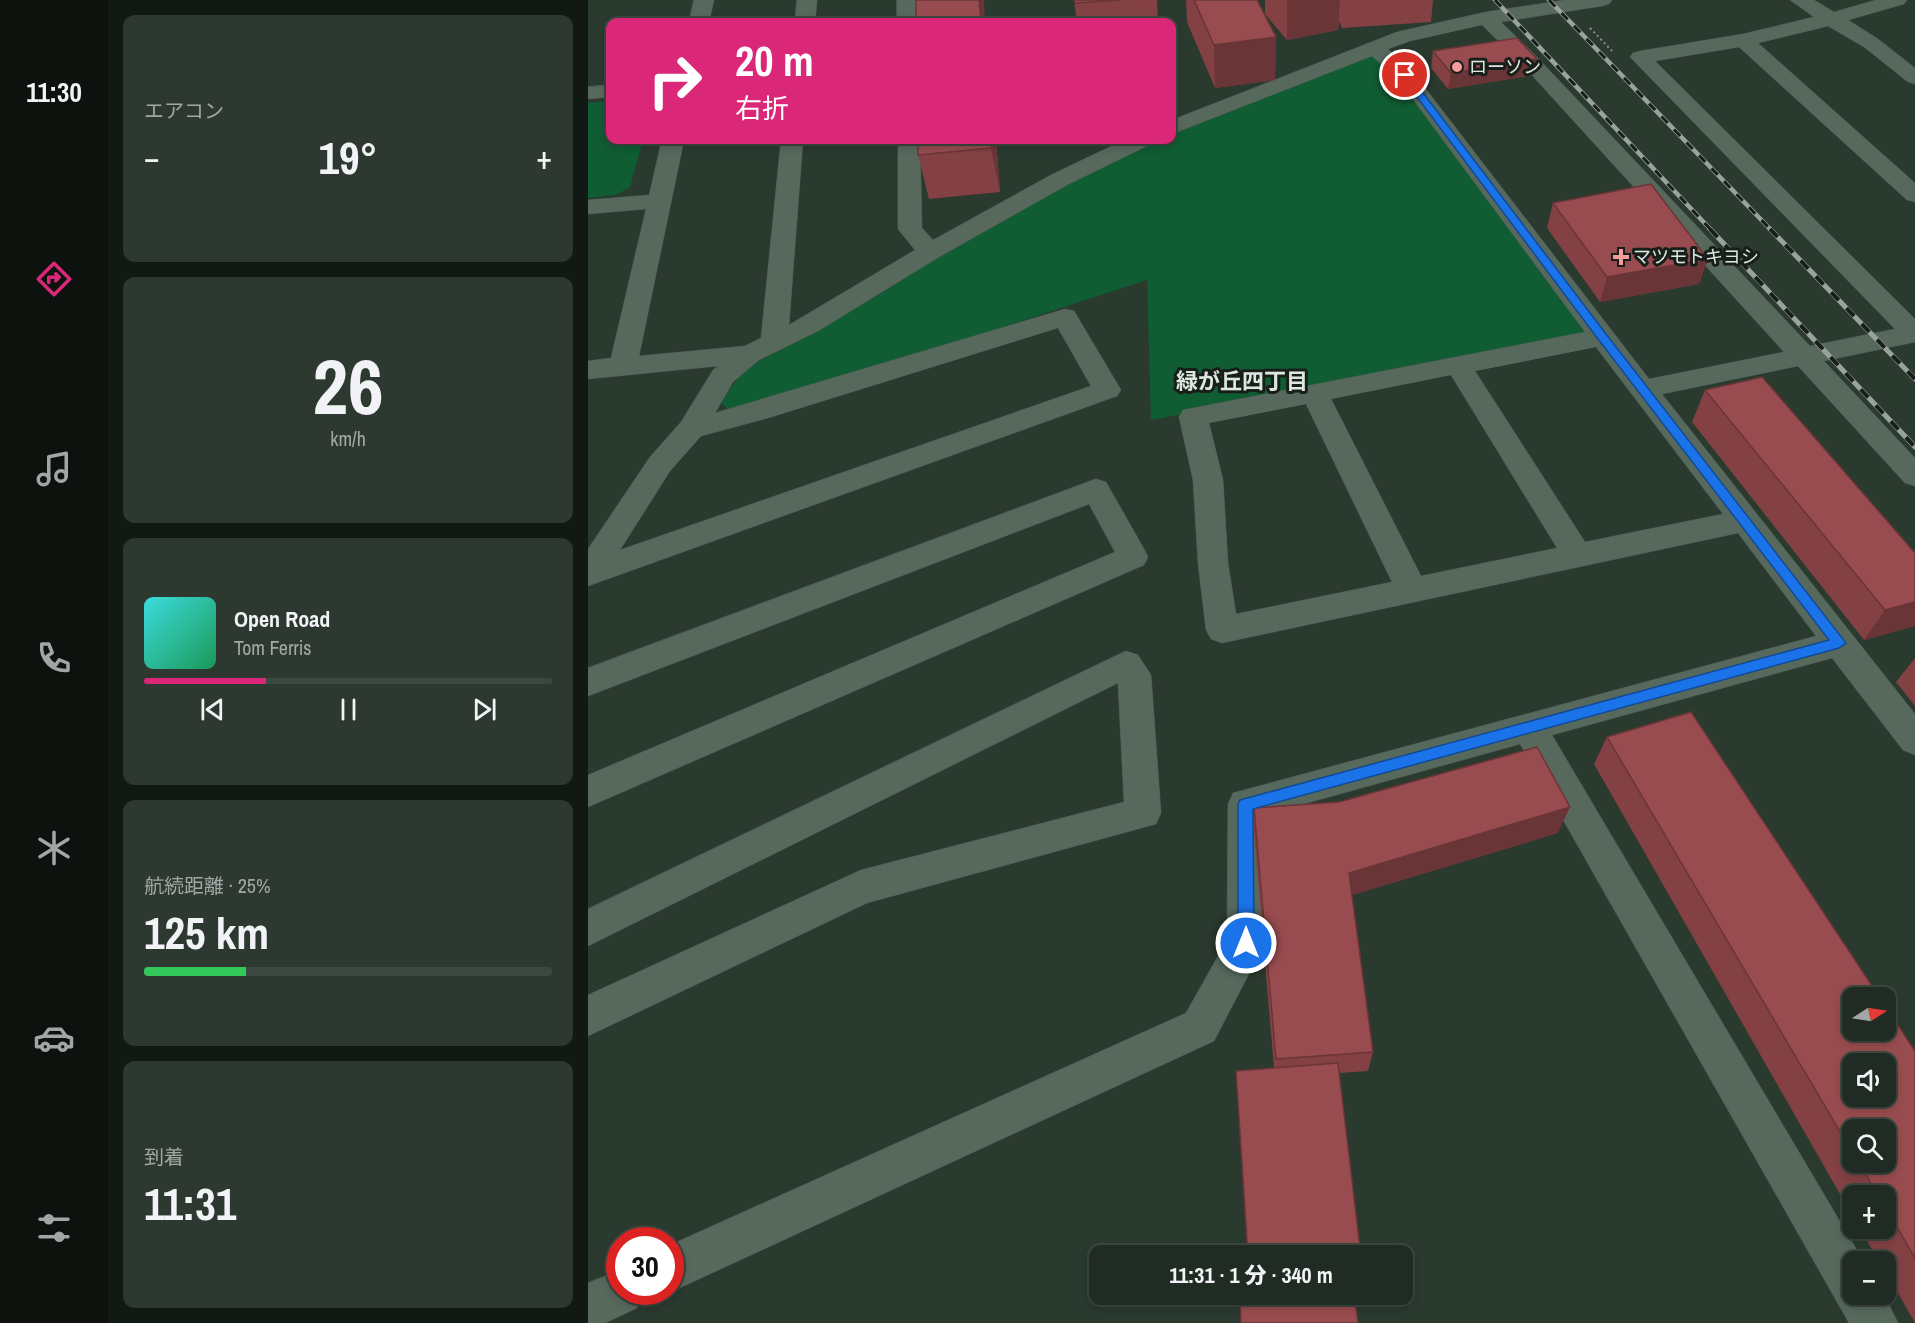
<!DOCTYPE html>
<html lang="ja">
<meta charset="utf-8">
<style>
body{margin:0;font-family:"Archivo Narrow","Noto Sans JP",sans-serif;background:#2d3830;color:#f1f3f6;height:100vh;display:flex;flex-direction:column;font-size:22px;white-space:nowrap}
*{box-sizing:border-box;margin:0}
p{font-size:20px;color:#a2a7a6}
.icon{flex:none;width:33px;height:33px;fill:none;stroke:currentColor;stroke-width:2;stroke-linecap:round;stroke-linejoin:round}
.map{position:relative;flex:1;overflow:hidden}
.side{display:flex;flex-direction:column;gap:15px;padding:15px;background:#121813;width:480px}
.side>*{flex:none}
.banner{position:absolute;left:18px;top:18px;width:570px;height:126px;border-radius:12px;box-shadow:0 3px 9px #0003,0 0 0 2px #3d4841;background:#db2777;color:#fff;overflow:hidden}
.needle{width:39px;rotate:78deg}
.fabs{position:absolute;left:1254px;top:987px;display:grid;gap:12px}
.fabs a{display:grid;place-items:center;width:54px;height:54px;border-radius:12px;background:#202c23;box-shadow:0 3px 9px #0003,0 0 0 2px #3d4841;font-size:30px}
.speed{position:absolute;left:18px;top:1227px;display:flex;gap:12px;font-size:30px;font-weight:700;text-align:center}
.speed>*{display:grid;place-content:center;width:78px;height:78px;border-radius:50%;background:#202c23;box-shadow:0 3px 9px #0003,0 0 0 2px #3d4841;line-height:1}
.speed .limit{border:9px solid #d22;background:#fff;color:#111}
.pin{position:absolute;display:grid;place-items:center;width:51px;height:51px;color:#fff;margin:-26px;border:3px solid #fff;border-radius:50%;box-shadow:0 2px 6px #0007}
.me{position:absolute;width:66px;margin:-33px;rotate:0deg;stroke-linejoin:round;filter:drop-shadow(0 0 4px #0008)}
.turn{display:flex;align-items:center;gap:21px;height:126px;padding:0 30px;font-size:27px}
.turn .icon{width:78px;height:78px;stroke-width:2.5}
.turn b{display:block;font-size:42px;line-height:51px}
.big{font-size:45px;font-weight:800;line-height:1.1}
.side .card{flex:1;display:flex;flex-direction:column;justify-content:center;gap:9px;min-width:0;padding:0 21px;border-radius:12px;background:#2d3830}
.side .dial{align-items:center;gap:0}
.dial b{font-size:78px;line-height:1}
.song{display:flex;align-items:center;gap:18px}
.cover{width:72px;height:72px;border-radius:9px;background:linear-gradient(135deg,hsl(180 70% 55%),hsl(150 70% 35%))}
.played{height:6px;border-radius:3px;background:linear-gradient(90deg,#db2777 30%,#3d4841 30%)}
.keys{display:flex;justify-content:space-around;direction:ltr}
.heat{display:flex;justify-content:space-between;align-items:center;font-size:33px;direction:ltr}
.charge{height:9px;border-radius:4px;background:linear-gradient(90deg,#34c759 25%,#3d4841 0)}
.trip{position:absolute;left:501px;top:1245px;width:324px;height:60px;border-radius:12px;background:#202c23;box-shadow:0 3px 9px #0003,0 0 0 2px #3d4841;font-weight:800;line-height:60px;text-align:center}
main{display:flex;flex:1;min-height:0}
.menu{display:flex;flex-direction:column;width:108px;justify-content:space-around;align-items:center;background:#0d120e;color:#a2a7a6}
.menu .icon{width:42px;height:42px}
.menu .selected{color:#db2777}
.menu b{font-size:27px;color:#f1f3f6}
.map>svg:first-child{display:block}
.green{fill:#105c33}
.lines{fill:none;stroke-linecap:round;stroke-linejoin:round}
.minor-casing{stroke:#4b584f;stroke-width:1}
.path{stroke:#859289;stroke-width:2;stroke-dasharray:2 3;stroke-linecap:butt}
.minor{fill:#57695c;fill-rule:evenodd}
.rail-far1-casing{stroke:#98a49b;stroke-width:4.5}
.rail-casing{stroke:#98a49b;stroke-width:5}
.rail-far1{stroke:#181f1a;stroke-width:3;stroke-dasharray:9;stroke-linecap:butt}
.rail{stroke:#181f1a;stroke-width:4;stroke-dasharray:11;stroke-linecap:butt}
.wall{fill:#834144;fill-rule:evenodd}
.shaded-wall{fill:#6a3537}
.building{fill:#984c4f;stroke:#6a3537;stroke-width:1.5;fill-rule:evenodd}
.route{fill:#1a73e8;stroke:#114b97;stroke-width:1.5}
.poi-dot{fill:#f59b9c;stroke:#181f1a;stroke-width:2}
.labels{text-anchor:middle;stroke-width:6;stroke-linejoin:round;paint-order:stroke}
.far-poi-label{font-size:18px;fill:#dde7df;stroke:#181f1a;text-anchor:start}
.neighbourhood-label{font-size:22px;font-weight:bold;fill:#dde7df;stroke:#181f1a}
</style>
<main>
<nav class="menu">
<b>11:30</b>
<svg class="icon selected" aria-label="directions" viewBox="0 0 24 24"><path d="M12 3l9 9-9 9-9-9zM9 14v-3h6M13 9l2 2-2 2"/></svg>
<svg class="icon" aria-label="music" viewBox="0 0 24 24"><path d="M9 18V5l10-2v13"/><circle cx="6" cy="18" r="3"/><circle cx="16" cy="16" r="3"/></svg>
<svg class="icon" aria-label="phone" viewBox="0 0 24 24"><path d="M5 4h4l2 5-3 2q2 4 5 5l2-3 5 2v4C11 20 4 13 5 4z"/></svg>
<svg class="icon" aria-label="climate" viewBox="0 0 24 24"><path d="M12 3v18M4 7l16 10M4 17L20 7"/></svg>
<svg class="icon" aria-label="car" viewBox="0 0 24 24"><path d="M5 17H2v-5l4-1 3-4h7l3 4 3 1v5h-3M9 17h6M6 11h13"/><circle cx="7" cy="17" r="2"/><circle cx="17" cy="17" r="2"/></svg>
<svg class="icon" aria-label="filters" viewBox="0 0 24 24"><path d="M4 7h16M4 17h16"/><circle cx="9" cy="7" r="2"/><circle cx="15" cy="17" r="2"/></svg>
</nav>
<section class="side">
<div class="card"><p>エアコン</p>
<div class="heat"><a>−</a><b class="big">19°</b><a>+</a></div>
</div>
<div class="card dial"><b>26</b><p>km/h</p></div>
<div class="card">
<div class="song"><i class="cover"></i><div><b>Open Road</b><p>Tom Ferris</p></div></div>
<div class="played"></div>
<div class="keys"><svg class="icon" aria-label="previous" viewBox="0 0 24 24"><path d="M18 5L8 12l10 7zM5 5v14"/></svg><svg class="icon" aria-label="pause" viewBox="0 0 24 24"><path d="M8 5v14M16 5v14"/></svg><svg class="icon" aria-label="next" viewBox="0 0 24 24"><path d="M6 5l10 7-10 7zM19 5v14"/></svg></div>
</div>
<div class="card"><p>航続距離 · 25%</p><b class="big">125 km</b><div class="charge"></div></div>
<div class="card"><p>到着</p><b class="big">11:31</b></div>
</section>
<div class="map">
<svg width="1327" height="1323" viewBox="0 0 1327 1323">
<rect width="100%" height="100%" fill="#2a3a2f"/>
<!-- green -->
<path class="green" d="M 786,47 L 1014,337 L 563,420 L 559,280 L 289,368 L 141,411 L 133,402 L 152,375 L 221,325 L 543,143 L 553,140 L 584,140 L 584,127 Z
M 22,101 L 22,140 L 55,140 L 42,187 L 28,195 L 0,198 L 0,103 Z"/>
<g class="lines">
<defs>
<path id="minor" d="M 106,0 L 126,0 L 121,22 L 101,22 Z
M 209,0 L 229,0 L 227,22 L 207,22 Z
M 309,0 L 329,0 L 329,22 L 309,22 Z
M 977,0 L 1024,0 L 1021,4 L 1014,6 L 913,22 L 946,54 L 1222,346 L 1307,329 L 1042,57 L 1045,53 L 1052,51 L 1155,34 L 1226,17 L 1202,0 L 1226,0 L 1246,12 L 1288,0 L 1319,0 L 1316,4 L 1260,20 L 1290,39 L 1327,68 L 1327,84 L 1320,82 L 1276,47 L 1240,26 L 1170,43 L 1327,183 L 1327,202 L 1319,200 L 1151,47 L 1067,61 L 1327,319 L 1327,342 L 1236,361 L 1327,458 L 1327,486 L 1317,483 L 1210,366 L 1074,394 L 1327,714 L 1327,755 L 1315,750 L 1244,658 L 964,735 L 1276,1262 L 1264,1262 L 1264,1294 L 1296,1294 L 1310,1323 L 1261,1323 L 932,744 L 676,815 L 677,943 L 626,1041 L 98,1285 L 82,1292 L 81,1292 L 82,1245 L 598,1013 L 639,940 L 640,804 L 645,793 L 1228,636 L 1150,533 L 634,643 L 623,639 L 618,630 L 610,563 L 605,480 L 591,417 L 595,410 L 997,332 L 810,79 L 784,56 L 584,134 L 584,120 L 809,32 L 898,12 ZM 894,25 L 932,62 L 1196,352 L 1061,379 L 824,71 L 800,49 L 822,41 ZM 1008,347 L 1135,514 L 997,542 L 887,371 ZM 863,375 L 969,548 L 833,576 L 743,399 ZM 718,404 L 804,582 L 648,614 L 640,563 L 635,480 L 621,423 Z
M 22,85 L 22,97 L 0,99 L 0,87 Z
M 74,140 L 96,140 L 51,356 L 157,346 L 173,338 L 193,140 L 215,140 L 201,325 L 327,250 L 310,229 L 310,140 L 332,140 L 334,228 L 345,240 L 463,175 L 536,140 L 564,140 L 561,145 L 479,185 L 351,257 L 230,331 L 171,360 L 145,382 L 127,413 L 477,309 L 486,311 L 533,390 L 529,396 L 0,586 L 0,549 L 62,457 L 93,422 L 125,370 L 130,366 L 0,379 L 0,361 L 23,358 L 58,209 L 0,214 L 0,200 L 61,195 ZM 470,328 L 503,386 L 32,550 L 82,471 L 113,436 L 180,418 Z
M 508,479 L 518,482 L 556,549 L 560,557 L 556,565 L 0,807 L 0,775 L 527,552 L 501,504 L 0,696 L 0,668 Z
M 538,651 L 550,655 L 563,675 L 573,813 L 568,824 L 279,903 L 0,1036 L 0,995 L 273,870 L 536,802 L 530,683 L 0,946 L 0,909 Z
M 32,1270 L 32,1292 L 56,1292 L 49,1308 L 17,1323 L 0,1323 L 0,1283 Z"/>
</defs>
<!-- minor casing -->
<use href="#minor" class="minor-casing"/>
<!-- path -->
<path class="path" d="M 1002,28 L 1026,53"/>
<!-- minor -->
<use href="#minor" class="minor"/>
<defs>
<path id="rail-far1" d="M 907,0 L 1124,231
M 961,0 L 1184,231"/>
<path id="rail" d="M 1122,229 L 1327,447
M 1182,229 L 1327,379"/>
</defs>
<!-- rail-far1 casing -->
<use href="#rail-far1" class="rail-far1-casing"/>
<!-- rail casing -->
<use href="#rail" class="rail-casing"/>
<!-- rail-far1 -->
<use href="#rail-far1" class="rail-far1"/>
<!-- rail -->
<use href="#rail" class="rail"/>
</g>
<!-- wall -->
<path class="wall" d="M 486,0 L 569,0 L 570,22 L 489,22 Z
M 598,0 L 669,0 L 688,37 L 687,80 L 627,88 L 599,22 Z
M 677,0 L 845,0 L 843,22 L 754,28 L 751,21 L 750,30 L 699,40 L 677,14 Z
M 845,51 L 949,59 L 945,75 L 860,89 L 843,68 Z
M 408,140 L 412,192 L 341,199 L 330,155 Z
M 965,203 L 1120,259 L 1111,284 L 1012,302 L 959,228 Z
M 1117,390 L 1327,553 L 1327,626 L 1276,640 L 1104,422 Z
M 1327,658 L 1327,706 L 1308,682 Z
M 1019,737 L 1327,1051 L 1327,1323 L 1298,1272 L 1298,1262 L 1291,1262 L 1272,1228 L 1298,1228 L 1298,1196 L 1264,1196 L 1264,1215 L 1006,764 ZM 1264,1130 L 1298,1162 L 1264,1162 Z
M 666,808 L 970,833 L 764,895 L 785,1052 L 780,1071 L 751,1073 L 686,1068 L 666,834 Z"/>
<!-- shaded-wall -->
<path class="shaded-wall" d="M 391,0 L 396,0 L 397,22 L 393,22 Z
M 699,0 L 752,0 L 750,30 L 699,40 Z
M 688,37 L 687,80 L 627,88 L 626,45 Z
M 949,59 L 945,75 L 860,89 L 863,73 Z
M 403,140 L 408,140 L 412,192 L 403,148 Z
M 1120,259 L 1111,284 L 1012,302 L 1019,277 Z
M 1327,602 L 1327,626 L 1276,640 L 1297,610 Z
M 982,807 L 970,833 L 757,897 L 761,873 Z"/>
<!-- building -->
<path class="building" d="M 328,0 L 391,0 L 393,22 L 328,22 Z
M 486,0 L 533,0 L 487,3 Z
M 606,0 L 669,0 L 688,37 L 626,45 Z
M 929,38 L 949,59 L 863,73 L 845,51 Z
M 330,140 L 403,140 L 403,148 L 330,155 Z
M 1063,184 L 1120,259 L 1019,277 L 965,203 Z
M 1174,377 L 1327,553 L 1327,602 L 1297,610 L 1117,390 Z
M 1103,712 L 1292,998 L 1264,998 L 1264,1030 L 1298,1030 L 1298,1007 L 1327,1051 L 1327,1258 L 1298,1208 L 1298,1196 L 1290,1196 L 1271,1162 L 1298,1162 L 1298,1130 L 1264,1130 L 1264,1152 L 1019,737 ZM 1264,1064 L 1298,1064 L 1298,1096 L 1264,1096 Z
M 949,747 L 982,807 L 761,873 L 785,1052 L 688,1059 L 666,808 L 751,802 Z
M 750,1063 L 773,1256 L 660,1256 L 648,1071 Z
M 669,1294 L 766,1294 L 770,1323 L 653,1323 L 652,1296 Z"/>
<!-- route -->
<path class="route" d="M 814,73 L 820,73 L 1018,334 L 1258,643 L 1251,648 L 665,809 L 666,943 L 664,949 L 658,951 L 653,949 L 650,943 L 650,804 L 652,800 L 1241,640 L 1010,339 L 814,77 Z"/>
<!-- markers -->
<g class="poi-dot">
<circle cx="869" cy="67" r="6"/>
<path d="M1030 248h6v6h6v6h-6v6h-6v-6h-6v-6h6z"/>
</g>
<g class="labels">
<!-- far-poi labels -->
<g class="far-poi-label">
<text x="881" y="73">ローソン</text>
<text x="1045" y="263">マツモトキヨシ</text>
</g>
<!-- neighbourhood labels -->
<g class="neighbourhood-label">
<text x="654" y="389">緑が丘四丁目</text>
</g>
</g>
</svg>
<div class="fabs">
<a><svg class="needle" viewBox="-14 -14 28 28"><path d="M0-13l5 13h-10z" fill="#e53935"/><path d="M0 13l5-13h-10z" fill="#a2a7a6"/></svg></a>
<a><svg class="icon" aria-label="sound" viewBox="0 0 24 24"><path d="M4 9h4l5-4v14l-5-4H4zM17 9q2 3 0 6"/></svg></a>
<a><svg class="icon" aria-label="search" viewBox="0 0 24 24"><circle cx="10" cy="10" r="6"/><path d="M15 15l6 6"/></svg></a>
<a>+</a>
<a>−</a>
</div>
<div class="speed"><div class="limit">30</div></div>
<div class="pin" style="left:817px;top:75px;background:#d93025"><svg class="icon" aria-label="arrive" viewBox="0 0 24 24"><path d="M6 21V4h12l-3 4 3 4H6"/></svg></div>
<svg class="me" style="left:658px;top:943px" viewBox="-20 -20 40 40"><circle r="17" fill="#1a73e8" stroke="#fff" stroke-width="3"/><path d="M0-11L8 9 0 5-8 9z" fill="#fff"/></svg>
<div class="trip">11:31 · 1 分 · 340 m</div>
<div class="banner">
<div class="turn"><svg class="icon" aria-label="right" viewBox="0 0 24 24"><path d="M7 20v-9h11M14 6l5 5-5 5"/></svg><div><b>20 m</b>右折</div></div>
</div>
</div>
</main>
